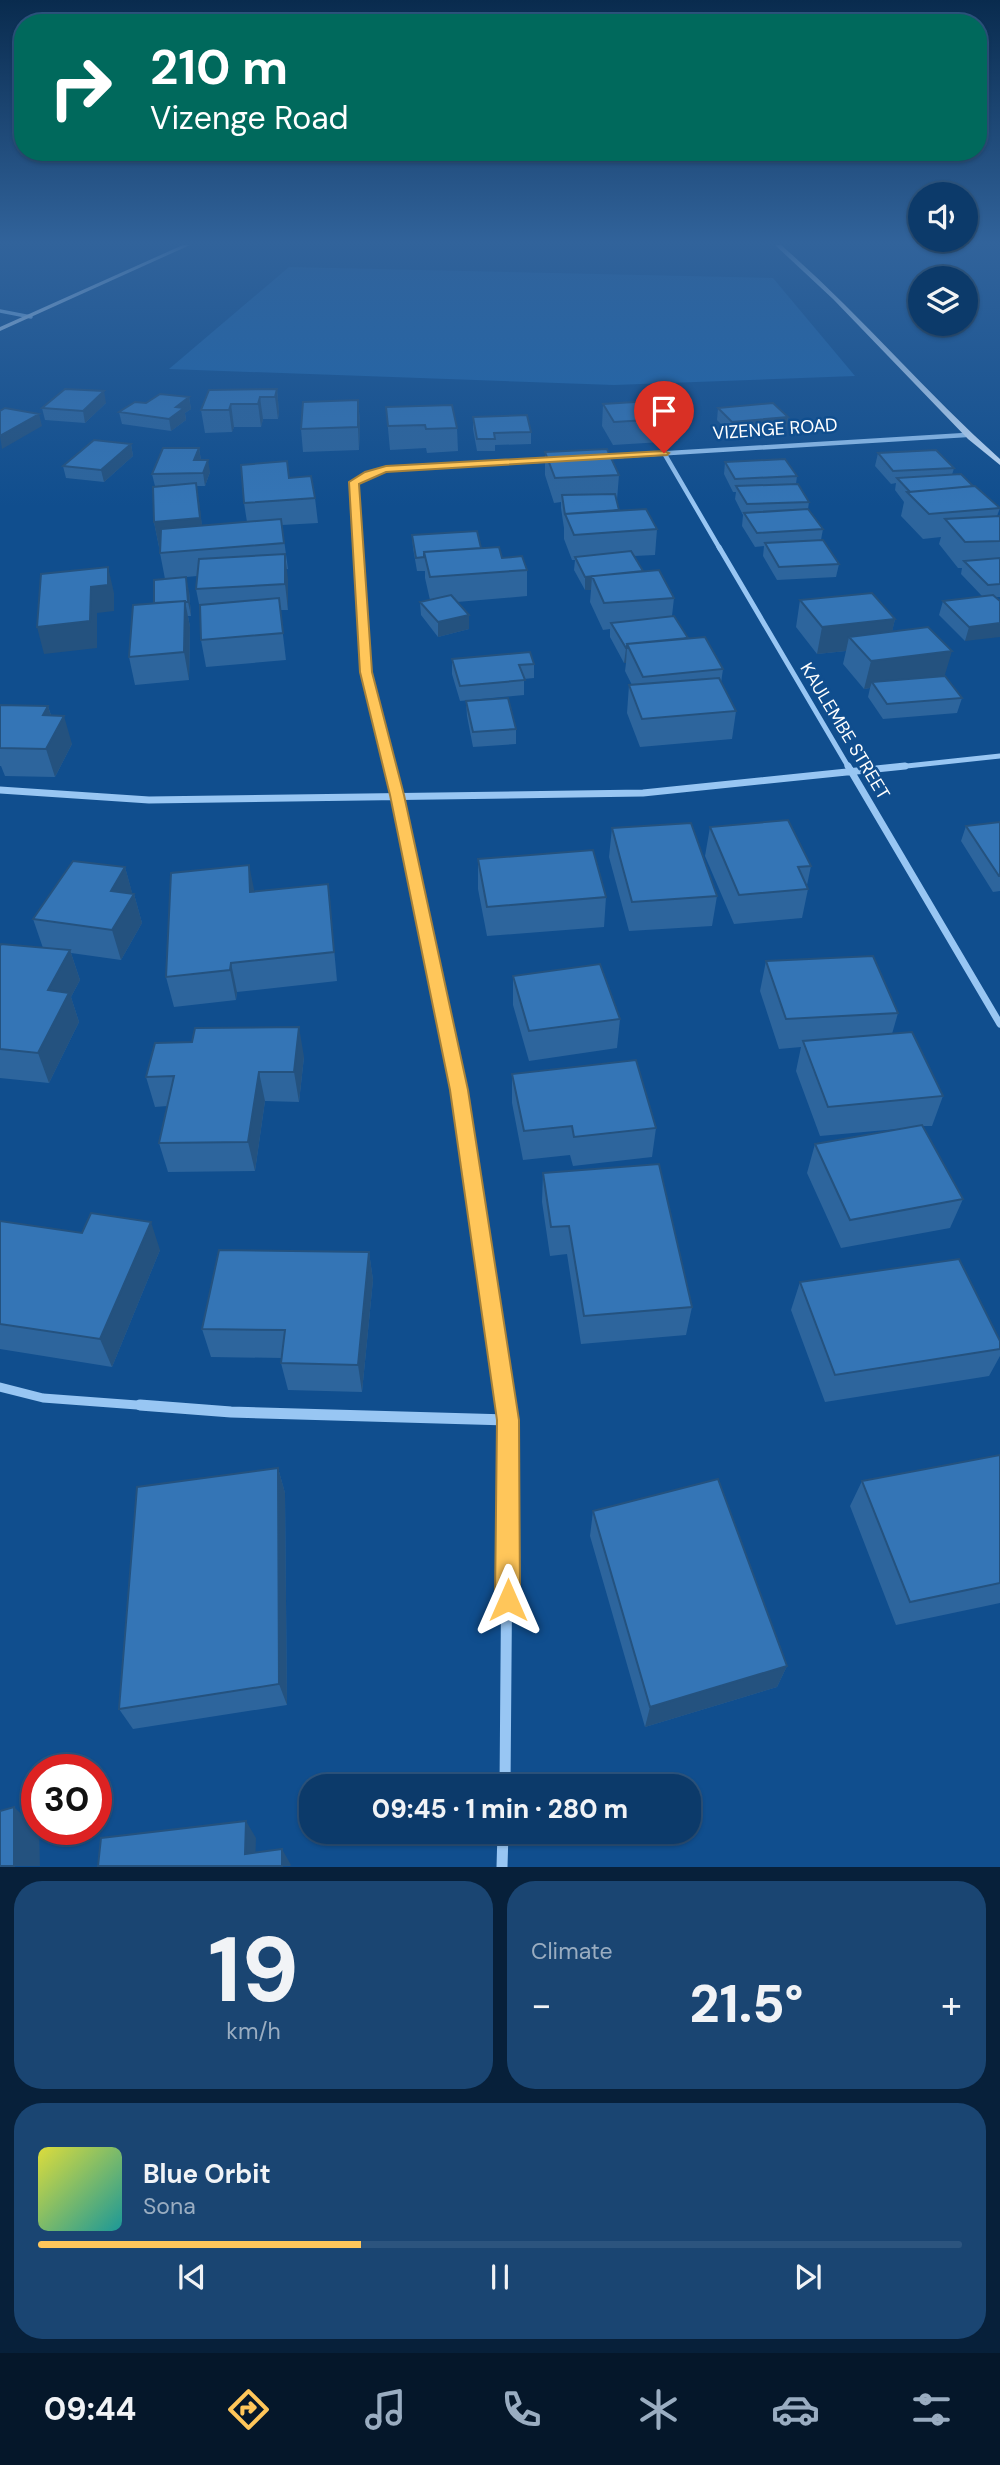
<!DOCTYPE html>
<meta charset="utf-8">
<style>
body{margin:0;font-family:"DM Sans",sans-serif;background:#1a4572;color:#f1f3f6;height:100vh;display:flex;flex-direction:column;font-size:26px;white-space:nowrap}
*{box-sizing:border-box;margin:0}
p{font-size:23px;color:#9aadc1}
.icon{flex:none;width:38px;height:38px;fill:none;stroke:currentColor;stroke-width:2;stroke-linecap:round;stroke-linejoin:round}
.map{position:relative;height:1867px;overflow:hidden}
.details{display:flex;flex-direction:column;gap:14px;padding:14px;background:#07203a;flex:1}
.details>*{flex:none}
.top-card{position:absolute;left:14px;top:14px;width:973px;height:147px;border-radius:28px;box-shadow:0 2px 5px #0004,0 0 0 2px #2c547e;background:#00695c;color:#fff;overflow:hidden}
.fabs{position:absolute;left:908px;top:182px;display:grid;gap:14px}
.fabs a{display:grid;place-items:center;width:70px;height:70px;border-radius:50%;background:#0c3a6a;box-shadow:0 2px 5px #0004,0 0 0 2px #2c547e;font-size:35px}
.speed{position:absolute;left:21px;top:1754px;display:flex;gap:14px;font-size:35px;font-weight:700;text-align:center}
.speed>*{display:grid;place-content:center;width:91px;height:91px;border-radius:50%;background:#0c3a6a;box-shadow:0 2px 5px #0004,0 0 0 2px #2c547e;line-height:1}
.speed .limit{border:10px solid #d22;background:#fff;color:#111}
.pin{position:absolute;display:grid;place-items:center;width:60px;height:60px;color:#fff;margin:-72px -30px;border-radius:50% 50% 50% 0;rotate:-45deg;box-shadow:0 0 7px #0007}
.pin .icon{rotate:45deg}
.me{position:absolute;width:77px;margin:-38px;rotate:0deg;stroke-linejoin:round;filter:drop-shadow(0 0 5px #0008)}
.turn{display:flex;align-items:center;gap:24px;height:147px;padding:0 21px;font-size:32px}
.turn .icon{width:91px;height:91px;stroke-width:2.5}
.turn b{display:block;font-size:49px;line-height:60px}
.big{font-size:52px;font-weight:800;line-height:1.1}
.details .tile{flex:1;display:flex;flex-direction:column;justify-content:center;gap:10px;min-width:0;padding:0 24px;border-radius:28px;background:#1a4572}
.details .dial{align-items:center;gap:0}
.dial b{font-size:91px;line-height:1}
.song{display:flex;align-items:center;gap:21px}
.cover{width:84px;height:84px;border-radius:10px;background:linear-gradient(135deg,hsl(60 70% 55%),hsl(180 70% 35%))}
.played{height:7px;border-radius:4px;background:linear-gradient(90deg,#ffc65a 35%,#2c547e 35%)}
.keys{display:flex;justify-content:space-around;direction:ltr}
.heat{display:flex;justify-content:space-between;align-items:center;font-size:38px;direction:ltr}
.details .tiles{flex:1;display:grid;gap:14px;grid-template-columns:1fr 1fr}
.tile:last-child{grid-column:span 2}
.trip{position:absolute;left:299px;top:1774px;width:402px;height:70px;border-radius:28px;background:#0c3a6a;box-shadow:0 2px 5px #0004,0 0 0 2px #2c547e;font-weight:800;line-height:70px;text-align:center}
.tab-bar{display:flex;height:112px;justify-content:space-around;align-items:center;background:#05172a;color:#9aadc1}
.tab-bar .icon{width:49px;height:49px}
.tab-bar .active{color:#ffc65a}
.tab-bar b{font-size:32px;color:#f1f3f6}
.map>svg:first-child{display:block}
.green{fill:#1e66ac}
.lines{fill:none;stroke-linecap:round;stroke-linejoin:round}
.street-far5{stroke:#98c6f3;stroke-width:3.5}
.street-far4{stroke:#98c6f3;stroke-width:4.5}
.street-far3{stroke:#98c6f3;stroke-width:5}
.street-far2{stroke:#98c6f3;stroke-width:7}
.street-far1{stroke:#98c6f3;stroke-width:9}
.street{stroke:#98c6f3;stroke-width:11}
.secondary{fill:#c7e1fd;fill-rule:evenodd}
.wall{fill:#2d659d}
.shaded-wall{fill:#24527f}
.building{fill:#3475b6;stroke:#24527f;stroke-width:2}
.route{fill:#ffc65a;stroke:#a6813a;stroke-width:2}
.labels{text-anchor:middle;stroke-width:5;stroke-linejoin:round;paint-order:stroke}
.street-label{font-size:18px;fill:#fff;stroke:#104e8e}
</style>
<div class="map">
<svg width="1000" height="1867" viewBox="0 0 1000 1867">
<rect width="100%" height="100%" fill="#104e8e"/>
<!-- green -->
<path class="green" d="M 289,267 L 773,278 L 855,376 L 614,385 L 169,369 Z"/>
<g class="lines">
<!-- street-far5 -->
<path class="street-far5" d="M 0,311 L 31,317"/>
<!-- street-far4 -->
<path class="street-far4" d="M 664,453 L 720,549
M 604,457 L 966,435
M 358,549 L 354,482 L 368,474 L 386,469 L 554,460"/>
<!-- street-far3 -->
<path class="street-far3" d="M 358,547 L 366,672 L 390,768
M 719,547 L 849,768
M 888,768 L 1000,756"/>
<!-- street-far2 -->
<path class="street-far2" d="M 390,766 L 450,1048
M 848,766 L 1000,1024
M 0,790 L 149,800 L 643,793 L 905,766"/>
<!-- street-far1 -->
<path class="street-far1" d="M 450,1046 L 459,1090 L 506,1407
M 0,1387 L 43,1398 L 164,1407"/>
<!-- street -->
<path class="street" d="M 140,1405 L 231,1412 L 508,1420
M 505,1787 L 508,1420 L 506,1405
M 502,1867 L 503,1832"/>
<!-- secondary -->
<path class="secondary" d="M 183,245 L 190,245 L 0,331 L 0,327 Z
M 775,245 L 781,245 C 858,312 924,391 1000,459 L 1000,465 L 968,439 L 833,299 Z"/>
</g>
<!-- wall -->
<path class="wall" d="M 277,389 L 279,412 L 278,419 L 263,419 L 261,427 L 234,427 L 232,432 L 205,433 L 201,410 Z
M 189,397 L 191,409 L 185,413 L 186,420 L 171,431 L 122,424 L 119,412 L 146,403 Z
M 358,400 L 360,423 L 359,450 L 303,452 L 301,429 Z
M 106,403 L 85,423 L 45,420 L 42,408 Z
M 603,404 L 680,418 L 678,441 L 613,445 L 602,426 Z
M 386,407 L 457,428 L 458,451 L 427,453 L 426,448 L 390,450 Z
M 718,408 L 788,417 L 786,429 L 731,434 L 717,420 Z
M 473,417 L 531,432 L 531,444 L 495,445 L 495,451 L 477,451 L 473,429 Z
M 131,444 L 133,456 L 104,482 L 66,478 L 63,466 Z
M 199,448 L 201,460 L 210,472 L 205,486 L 196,486 L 202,526 L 247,522 L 244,503 L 289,478 L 315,498 L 318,523 L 282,525 L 288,569 L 286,569 L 288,610 L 280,610 L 286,660 L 206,667 L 201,640 L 200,609 L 196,589 L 197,576 L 165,579 L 160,553 L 161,547 L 159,547 L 154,522 L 155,486 L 152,474 Z
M 545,452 L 619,475 L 617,500 L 619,510 L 657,529 L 655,555 L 634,556 L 643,571 L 674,598 L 672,616 L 688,638 L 723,669 L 721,683 L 736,711 L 732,739 L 640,747 L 627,713 L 629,685 L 632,685 L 625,671 L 626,663 L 624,663 L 610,637 L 610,629 L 603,630 L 590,602 L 591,590 L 585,590 L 574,570 L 575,560 L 572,560 L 564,539 L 564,528 L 561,508 L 561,502 L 554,503 L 545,475 Z
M 878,453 L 954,468 L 952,475 L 973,486 L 1000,508 L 997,516 L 1000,516 L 1000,597 L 996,597 L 965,641 L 939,615 L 943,601 L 982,596 L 961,574 L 962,568 L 958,568 L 939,544 L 941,537 L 923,539 L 901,516 L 904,502 L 895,490 L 896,483 L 891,484 L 875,466 Z
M 725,462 L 797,476 L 796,484 L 809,502 L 808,509 L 823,529 L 821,540 L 839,564 L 836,577 L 777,580 L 763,556 L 764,546 L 755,547 L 742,526 L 743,515 L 735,499 L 736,492 L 733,492 L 724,474 Z
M 412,535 L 481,548 L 527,570 L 527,596 L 457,602 L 469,615 L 469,629 L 438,637 L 421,615 L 420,602 L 430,600 L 425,578 L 425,571 L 417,571 L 413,548 Z
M 189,591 L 191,616 L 188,616 L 190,627 L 189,680 L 135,685 L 129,657 Z
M 800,600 L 895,619 L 892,631 L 944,676 L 962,698 L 957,713 L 883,719 L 868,697 L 870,688 L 864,689 L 843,664 L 846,651 L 817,654 L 796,627 Z
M 452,659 L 534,664 L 534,678 L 524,679 L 524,695 L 460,701 L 452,674 Z
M 466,701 L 516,729 L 516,744 L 473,747 L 467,716 Z
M 0,705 L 48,706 L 51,715 L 72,744 L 55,777 L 5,776 L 1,766 L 0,766 Z
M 1000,822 L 1000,891 L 993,892 L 961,841 L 966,826 Z
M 710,827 L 811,866 L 807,885 L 808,889 L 802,918 L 734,924 L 705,856 Z
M 612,828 L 717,896 L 712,926 L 629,931 L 609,857 Z
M 478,859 L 606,897 L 604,927 L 487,936 L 478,889 Z
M 125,867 L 132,893 L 134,894 L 142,923 L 121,960 L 71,953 L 80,980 L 71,997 L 79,1022 L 49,1083 L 0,1078 L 0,946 L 43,948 L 33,919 Z
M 328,884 L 337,981 L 237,992 L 236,1000 L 174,1007 L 166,977 L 254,891 Z
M 766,961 L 898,1013 L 892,1034 L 943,1096 L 932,1126 L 923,1126 L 963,1199 L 950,1228 L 841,1248 L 807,1173 L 815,1144 L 908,1128 L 820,1136 L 796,1071 L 801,1047 L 779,1049 L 760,991 Z
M 513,976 L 620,1019 L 617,1048 L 529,1061 L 513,1005 Z
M 304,1057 L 299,1102 L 265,1101 L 255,1171 L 168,1172 L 159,1143 L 167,1106 L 155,1107 L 146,1077 Z
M 512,1074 L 656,1128 L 652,1157 L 573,1166 L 570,1155 L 523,1160 L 512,1103 Z
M 543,1173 L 692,1307 L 686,1335 L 581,1344 L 567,1254 L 550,1256 L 542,1202 Z
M 0,1221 L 160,1250 L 112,1367 L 0,1349 Z
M 369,1252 L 373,1280 L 362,1392 L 288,1390 L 281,1363 L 282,1358 L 211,1357 L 202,1329 Z
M 800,1282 L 1000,1341 L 1000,1356 L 989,1376 L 825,1402 L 791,1310 Z
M 1000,1455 L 1000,1603 L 896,1625 L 850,1506 L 862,1481 Z
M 278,1468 L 285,1493 L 287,1705 L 133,1729 L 119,1709 Z
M 593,1511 L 787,1666 L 777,1687 L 645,1727 L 590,1536 Z"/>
<!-- shaded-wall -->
<path class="shaded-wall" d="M 277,389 L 279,412 L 278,419 L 275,397 Z
M 104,391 L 106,403 L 85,423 L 83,411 Z
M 189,397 L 191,409 L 185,413 L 186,420 L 171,431 L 169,419 L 176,407 Z
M 260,397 L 263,419 L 261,427 L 258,404 Z
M 358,400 L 360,423 L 359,450 L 358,427 Z
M 231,404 L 234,427 L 232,432 L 229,410 Z
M 39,414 L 42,426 L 2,449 L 0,436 Z
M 788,417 L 786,429 L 731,434 L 732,422 Z
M 131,444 L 133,456 L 104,482 L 101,470 Z
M 199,448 L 201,460 L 194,460 Z
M 208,460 L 210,472 L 205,486 L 203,473 Z
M 196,483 L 200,507 L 204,543 L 159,547 L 154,522 Z
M 285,554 L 288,579 L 288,610 L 285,584 Z
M 108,567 L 114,593 L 114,611 L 97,613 L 97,648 L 44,654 L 37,627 L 91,587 Z
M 592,576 L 591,590 L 585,590 L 585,577 Z
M 186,577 L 189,591 L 191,616 L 188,602 Z
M 185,601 L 190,627 L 189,680 L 184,652 Z
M 469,615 L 469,629 L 438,637 L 438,622 Z
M 895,619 L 889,646 L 849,637 L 846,651 L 817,654 L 822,627 Z
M 1000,623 L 1000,637 L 965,641 L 969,627 Z
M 626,648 L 627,648 L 626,663 L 624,663 Z
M 952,651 L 944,678 L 872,682 L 870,688 L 864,689 L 871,661 Z
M 48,706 L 56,732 L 64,716 L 72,744 L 55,777 L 46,749 L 43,715 Z
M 249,865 L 255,894 L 250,892 Z
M 125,867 L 133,896 L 134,894 L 142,923 L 121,960 L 112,930 L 111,891 Z
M 70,950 L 80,980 L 71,997 L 79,1022 L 49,1083 L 38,1053 L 48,990 Z
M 231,963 L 237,992 L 236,1000 L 230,970 Z
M 299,1027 L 304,1057 L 299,1102 L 294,1072 Z
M 259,1072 L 265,1101 L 255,1171 L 248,1142 Z
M 151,1222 L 160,1250 L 112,1367 L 100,1339 Z
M 369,1252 L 373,1280 L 362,1392 L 358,1365 Z
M 278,1468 L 285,1493 L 287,1705 L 279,1684 Z
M 787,1666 L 777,1687 L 645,1727 L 650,1707 Z
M 14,1807 L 39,1831 L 40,1866 L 14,1866 Z
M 246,1821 L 256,1838 L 255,1866 L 245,1854 Z
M 282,1849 L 291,1865 L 290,1866 L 282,1866 Z"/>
<!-- building -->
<path class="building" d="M 65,389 L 104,391 L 83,411 L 42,408 Z
M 277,389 L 275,397 L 260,397 L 258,404 L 231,404 L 229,410 L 201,410 L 209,390 Z
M 160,394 L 189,397 L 176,407 L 184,408 L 169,419 L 119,412 L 135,402 L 146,403 Z
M 358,400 L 358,427 L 301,429 L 303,402 Z
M 667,400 L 680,418 L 614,422 L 603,404 Z
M 773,403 L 788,417 L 732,422 L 718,408 Z
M 452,405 L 457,428 L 426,429 L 425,425 L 388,426 L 386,407 Z
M 5,408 L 39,414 L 0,436 L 0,411 Z
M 527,415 L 531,432 L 494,433 L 495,439 L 477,439 L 473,417 Z
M 94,440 L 131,444 L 101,470 L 63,466 Z
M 163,448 L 199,448 L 194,460 L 208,460 L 203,473 L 152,474 Z
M 607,449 L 619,475 L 555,478 L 545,452 Z
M 936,450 L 954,468 L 893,471 L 878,453 Z
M 785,459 L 797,476 L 735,479 L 725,462 Z
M 287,461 L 289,478 L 311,476 L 315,498 L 244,503 L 241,465 Z
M 961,474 L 973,486 L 910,492 L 897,478 Z
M 196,483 L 200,518 L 154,522 L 153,487 Z
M 798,484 L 809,502 L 747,504 L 736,486 Z
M 975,486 L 1000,508 L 929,514 L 907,492 Z
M 615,494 L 619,510 L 565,514 L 565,515 L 562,495 Z
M 646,509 L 657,529 L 574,535 L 565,514 Z
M 808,509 L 823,529 L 757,533 L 744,513 Z
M 1000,516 L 1000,541 L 965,542 L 945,519 Z
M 281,519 L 284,543 L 160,553 L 161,529 Z
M 477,531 L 481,548 L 424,552 L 424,557 L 416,558 L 412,535 Z
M 823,540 L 839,564 L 779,567 L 765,543 Z
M 499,547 L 502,558 L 522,556 L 527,570 L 430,577 L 424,552 Z
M 631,551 L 643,571 L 585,577 L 575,557 Z
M 285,554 L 285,584 L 196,589 L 199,559 Z
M 1000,558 L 1000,584 L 988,585 L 964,561 Z
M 108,567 L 108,585 L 91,587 L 90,621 L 37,627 L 41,574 Z
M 659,570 L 674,598 L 604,603 L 592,576 Z
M 186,577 L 188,602 L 185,602 L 185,601 L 154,603 L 154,580 Z
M 872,593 L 895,619 L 822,627 L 800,600 Z
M 451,595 L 469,615 L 438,622 L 420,602 Z
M 993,595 L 1000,601 L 1000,623 L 969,627 L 943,601 Z
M 279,598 L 283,633 L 201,640 L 200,605 Z
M 185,601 L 184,652 L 129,657 L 133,605 Z
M 674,616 L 688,638 L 627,644 L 627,648 L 626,648 L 611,623 Z
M 928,627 L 952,651 L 871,661 L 849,637 Z
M 705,637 L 723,669 L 643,677 L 627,644 Z
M 530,652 L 534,664 L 519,665 L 525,680 L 460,686 L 452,659 Z
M 945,676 L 962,698 L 887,704 L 872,682 Z
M 719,678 L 736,711 L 642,719 L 629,685 Z
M 508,698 L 516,729 L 473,732 L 466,701 Z
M 0,705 L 48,706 L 43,715 L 64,716 L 46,749 L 0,748 Z
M 788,820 L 811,866 L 798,867 L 808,889 L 739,895 L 710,827 Z
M 1000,822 L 1000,876 L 999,876 L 966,826 Z
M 691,823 L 717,896 L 632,902 L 612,828 Z
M 593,850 L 606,897 L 487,907 L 478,859 Z
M 73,861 L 125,867 L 111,891 L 134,894 L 112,930 L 33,919 Z
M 249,865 L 250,892 L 328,884 L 334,952 L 231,963 L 230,970 L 166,977 L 171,873 Z
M 1,944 L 70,950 L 48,990 L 69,993 L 38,1053 L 0,1049 L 0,946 Z
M 873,956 L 898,1013 L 786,1019 L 766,961 Z
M 600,964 L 620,1019 L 529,1031 L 513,976 Z
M 299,1027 L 294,1072 L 259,1072 L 248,1142 L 159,1143 L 174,1076 L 146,1077 L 155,1043 L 192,1042 L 195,1028 Z
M 912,1032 L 943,1096 L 828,1107 L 803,1041 Z
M 636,1060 L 656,1128 L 574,1137 L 572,1126 L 524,1131 L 512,1074 Z
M 922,1125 L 963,1199 L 850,1220 L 815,1144 Z
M 659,1164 L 692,1307 L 584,1316 L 569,1226 L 551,1227 L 543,1173 Z
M 91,1213 L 151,1222 L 100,1339 L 0,1324 L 0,1221 L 82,1233 Z
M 219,1250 L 369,1252 L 358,1365 L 281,1363 L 285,1330 L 202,1329 Z
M 959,1259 L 1000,1341 L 1000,1349 L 835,1375 L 800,1282 Z
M 1000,1455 L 1000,1583 L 910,1602 L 862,1481 Z
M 278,1468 L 279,1684 L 119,1709 L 137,1487 Z
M 718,1479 L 787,1666 L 650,1707 L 593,1511 Z
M 14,1807 L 14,1866 L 0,1866 L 0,1811 Z
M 246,1821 L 245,1854 L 282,1849 L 282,1866 L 98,1866 L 101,1838 Z"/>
<!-- sky -->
<linearGradient id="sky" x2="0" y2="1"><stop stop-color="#092b4e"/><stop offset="0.48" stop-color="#31639b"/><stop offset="1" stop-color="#31639b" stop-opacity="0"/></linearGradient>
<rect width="1000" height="506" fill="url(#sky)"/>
<!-- route -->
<path class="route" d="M 664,451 L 669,453 L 667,455 L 386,472 L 359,484 L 372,672 L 404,795 L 468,1090 L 519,1420 L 520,1600 L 516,1609 L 508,1613 L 499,1609 L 495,1600 L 497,1420 L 450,1090 L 390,795 L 360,672 L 349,482 L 365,472 L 386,466 Z"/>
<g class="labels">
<!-- street labels -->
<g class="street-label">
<text transform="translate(775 429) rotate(-4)" y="6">VIZENGE ROAD</text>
<text transform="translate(845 731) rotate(59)" y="6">KAULEMBE STREET</text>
</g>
</g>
</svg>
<div class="fabs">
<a><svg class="icon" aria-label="sound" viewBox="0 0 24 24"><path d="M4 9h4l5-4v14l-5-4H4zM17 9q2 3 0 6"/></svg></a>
<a><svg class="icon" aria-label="layers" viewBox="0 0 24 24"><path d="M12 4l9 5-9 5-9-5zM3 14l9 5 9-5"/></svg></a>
</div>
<div class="speed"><div class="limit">30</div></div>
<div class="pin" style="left:664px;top:453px;background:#d93025"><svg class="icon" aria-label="arrive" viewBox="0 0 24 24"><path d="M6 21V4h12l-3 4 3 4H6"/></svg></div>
<svg class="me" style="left:508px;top:1600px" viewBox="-20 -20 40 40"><path d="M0-17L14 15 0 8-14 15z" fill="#ffc65a" stroke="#fff" stroke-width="4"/></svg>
<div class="trip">09:45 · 1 min · 280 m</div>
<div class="top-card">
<div class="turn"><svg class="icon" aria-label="right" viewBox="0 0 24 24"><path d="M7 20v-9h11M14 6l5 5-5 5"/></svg><div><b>210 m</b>Vizenge Road</div></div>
</div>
</div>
<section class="details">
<div class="tiles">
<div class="tile dial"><b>19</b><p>km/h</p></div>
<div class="tile"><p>Climate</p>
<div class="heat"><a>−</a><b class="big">21.5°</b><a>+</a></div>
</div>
<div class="tile">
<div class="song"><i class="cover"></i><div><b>Blue Orbit</b><p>Sona</p></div></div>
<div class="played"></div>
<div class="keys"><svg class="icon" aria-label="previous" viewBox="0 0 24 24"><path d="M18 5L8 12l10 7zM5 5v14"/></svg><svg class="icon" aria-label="pause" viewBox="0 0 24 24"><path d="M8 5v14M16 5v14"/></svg><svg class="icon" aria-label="next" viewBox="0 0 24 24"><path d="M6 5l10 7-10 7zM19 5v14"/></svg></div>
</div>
</div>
</section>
<nav class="tab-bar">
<b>09:44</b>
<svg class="icon active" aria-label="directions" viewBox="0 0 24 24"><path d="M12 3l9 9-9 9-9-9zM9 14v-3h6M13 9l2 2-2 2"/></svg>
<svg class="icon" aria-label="music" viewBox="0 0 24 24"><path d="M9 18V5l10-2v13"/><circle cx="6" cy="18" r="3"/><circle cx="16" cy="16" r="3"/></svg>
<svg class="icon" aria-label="phone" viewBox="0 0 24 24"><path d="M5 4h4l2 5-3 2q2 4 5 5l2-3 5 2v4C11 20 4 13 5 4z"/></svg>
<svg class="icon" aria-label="climate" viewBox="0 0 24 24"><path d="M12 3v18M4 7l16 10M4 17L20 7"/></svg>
<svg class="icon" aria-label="car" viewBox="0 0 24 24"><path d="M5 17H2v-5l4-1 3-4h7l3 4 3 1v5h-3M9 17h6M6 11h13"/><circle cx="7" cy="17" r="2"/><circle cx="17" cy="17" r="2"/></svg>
<svg class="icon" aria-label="filters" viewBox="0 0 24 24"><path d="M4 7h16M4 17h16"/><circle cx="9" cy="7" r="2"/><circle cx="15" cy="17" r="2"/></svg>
</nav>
